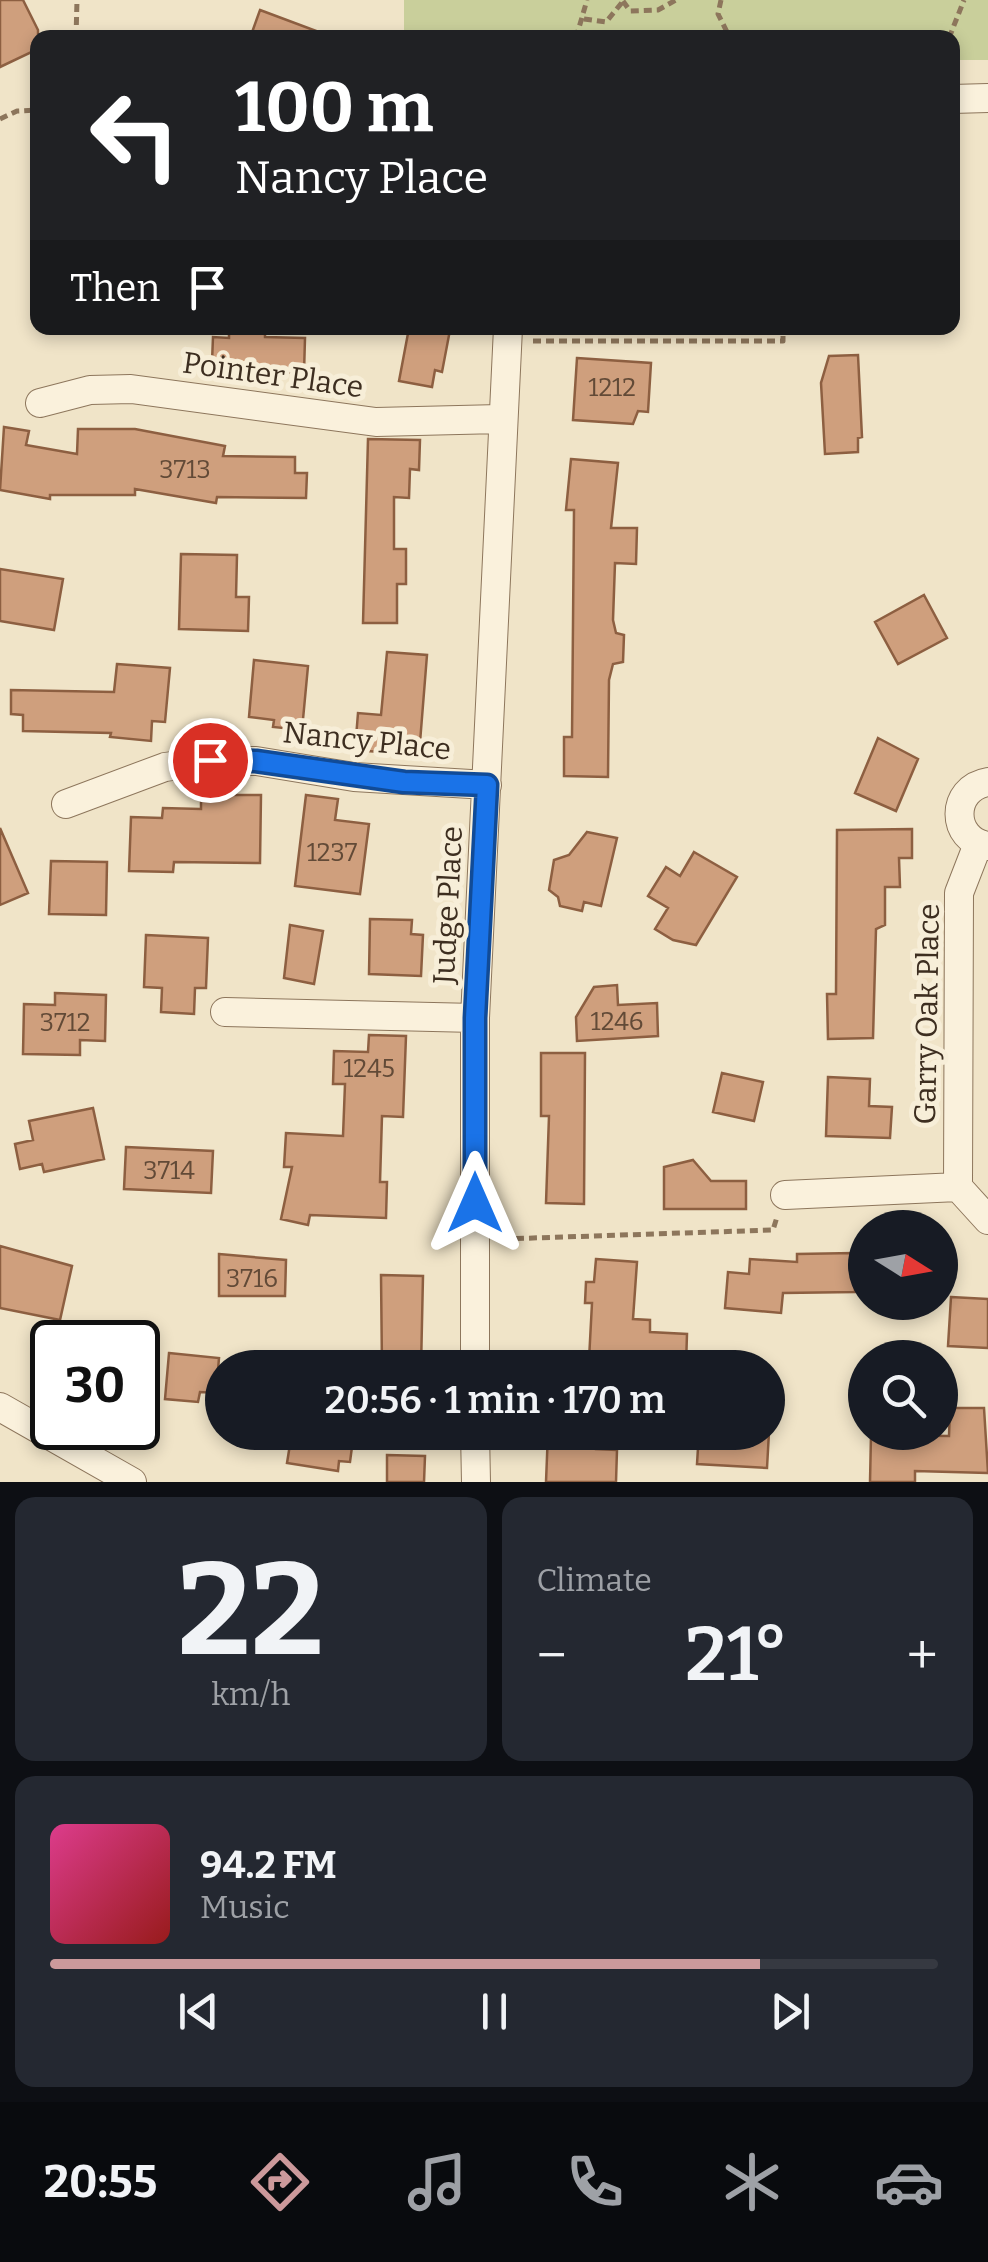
<!DOCTYPE html>
<meta charset="utf-8">
<style>
body{margin:0;font-family:Bitter,serif;background:#242831;color:#f1f3f6;height:100vh;display:flex;flex-direction:column;font-size:38px;white-space:nowrap}
*{box-sizing:border-box;margin:0}
p{font-size:32px;color:#9ea1a6}
.icon{flex:none;width:55px;height:55px;fill:none;stroke:currentColor;stroke-width:2;stroke-linecap:round;stroke-linejoin:round}
.map{position:relative;height:1482px;overflow:hidden}
.sheet{display:flex;flex-direction:column;gap:15px;padding:15px;background:#0d0f14;flex:1}
.sheet>*{flex:none}
.top-card{position:absolute;left:30px;top:30px;width:930px;height:305px;border-radius:20px;box-shadow:0 5px 15px #0003;background:#202124;color:#fff;overflow:hidden}
.needle{width:65px;rotate:101deg}
.fabs{position:absolute;left:848px;top:1210px;display:grid;gap:20px}
.fabs a{display:grid;place-items:center;width:110px;height:110px;border-radius:50%;background:#171b24;box-shadow:0 5px 15px #0003;font-size:50px}
.speed{position:absolute;left:30px;top:1320px;display:flex;gap:20px;font-size:50px;font-weight:700;text-align:center}
.speed>*{display:grid;place-content:center;width:130px;height:130px;border-radius:50%;background:#171b24;box-shadow:0 5px 15px #0003;line-height:1}
.speed .limit{border:5px solid #111;border-radius:15px;background:#fff;color:#111}
.pin{position:absolute;display:grid;place-items:center;width:85px;height:85px;color:#fff;margin:-42px;border:5px solid #fff;border-radius:50%;box-shadow:0 2px 10px #0007}
.me{position:absolute;width:110px;margin:-55px;rotate:0deg;stroke-linejoin:round;filter:drop-shadow(0 0 8px #0008)}
.turn{display:flex;align-items:center;gap:35px;height:210px;padding:0 40px;font-size:45px}
.turn .icon{width:130px;height:130px;stroke-width:2.5}
.turn b{display:block;font-size:70px;line-height:85px}
.then{display:flex;align-items:center;height:95px;padding:0 40px;background:#0003;gap:20px;font-size:38px}
.big{font-size:75px;font-weight:600;line-height:1.1}
.sheet .card{flex:1;display:flex;flex-direction:column;justify-content:center;gap:15px;min-width:0;padding:0 35px;border-radius:20px;background:#242831}
.sheet .dial{align-items:center;gap:0}
.dial b{font-size:130px;line-height:1}
.song{display:flex;align-items:center;gap:30px}
.cover{width:120px;height:120px;border-radius:15px;background:linear-gradient(135deg,hsl(330 70% 55%),hsl(0 70% 35%))}
.played{height:10px;border-radius:5px;background:linear-gradient(90deg,#cc999b 80%,#363941 80%)}
.keys{display:flex;justify-content:space-around;direction:ltr}
.heat{display:flex;justify-content:space-between;align-items:center;font-size:55px;direction:ltr}
.sheet .tiles{flex:1;display:grid;gap:15px;grid-template-columns:1fr 1fr}
.card:last-child{grid-column:span 2}
.trip{position:absolute;left:205px;top:1350px;width:580px;height:100px;border-radius:50px;background:#171b24;box-shadow:0 5px 15px #0003;font-weight:600;line-height:100px;text-align:center}
.tab-bar{display:flex;height:160px;justify-content:space-around;align-items:center;background:#090b0e;color:#9ea1a6}
.tab-bar .icon{width:70px;height:70px}
.tab-bar .current{color:#cc999b}
.tab-bar b{font-size:45px;color:#f1f3f6}
.map>svg:first-child{display:block}
.green{fill:#c9cf9b}
.building{fill:#cf9f7d;stroke:#8d5f41;stroke-width:2.5}
.lines{fill:none;stroke-linecap:round;stroke-linejoin:round}
.minor-casing{stroke:#8d765c;stroke-width:30}
.path{stroke:#8d765c;stroke-width:5;stroke-dasharray:8 5;stroke-linecap:butt}
.minor{stroke:#faf1dc;stroke-width:28}
.route-casing{stroke:#114b97;stroke-width:25}
.route{stroke:#1a73e8;stroke-width:18}
.labels{text-anchor:middle;stroke-width:10;stroke-linejoin:round;paint-order:stroke}
.number-label{font-size:25px;fill:#624a37}
.street-label{font-size:30px;fill:#3d2e20;stroke:#f7eed8}
</style>
<div class="map">
<svg width="988" height="1482" viewBox="0 0 988 1482">
<rect width="100%" height="100%" fill="#f0e4c8"/>
<!-- green -->
<path class="green" d="M 404,0 L 988,0 L 988,60 L 953,60 L 952,38 L 404,37 Z"/>
<!-- building -->
<path class="building" d="M 0,0 L 23,0 L 38,30 L 38,49 L 0,67 Z
M 260,10 L 327,35 L 326,38 L 250,38 Z
M 229,328 L 265,328 L 265,337 L 305,338 L 304,373 L 231,370 L 231,363 L 212,362 L 213,337 L 229,338 Z
M 409,328 L 450,330 L 442,372 L 435,370 L 432,387 L 399,381 Z
M 858,355 L 862,437 L 858,438 L 858,452 L 825,454 L 821,383 L 829,356 Z
M 577,358 L 651,363 L 648,412 L 638,411 L 633,424 L 573,420 Z
M 4,427 L 29,431 L 26,445 L 77,454 L 78,429 L 135,429 L 225,446 L 223,456 L 295,457 L 295,473 L 307,473 L 306,498 L 217,497 L 216,503 L 135,489 L 135,495 L 50,495 L 50,499 L 0,490 Z
M 368,439 L 420,440 L 419,470 L 410,469 L 409,498 L 394,497 L 394,549 L 406,549 L 406,584 L 397,584 L 397,623 L 363,623 Z
M 571,459 L 618,463 L 611,528 L 637,528 L 636,564 L 615,563 L 613,620 L 616,633 L 624,635 L 623,662 L 613,664 L 609,680 L 608,777 L 564,776 L 564,737 L 572,737 L 574,510 L 566,510 Z
M 181,554 L 237,555 L 236,597 L 249,597 L 248,631 L 179,629 Z
M 0,569 L 63,579 L 54,630 L 0,621 Z
M 924,595 L 947,638 L 898,664 L 875,622 Z
M 387,652 L 427,655 L 419,755 L 355,750 L 358,713 L 381,715 Z
M 254,660 L 308,666 L 302,730 L 273,727 L 274,720 L 249,717 Z
M 117,664 L 170,668 L 165,722 L 152,721 L 151,741 L 110,737 L 111,733 L 23,731 L 23,715 L 11,714 L 11,690 L 114,692 Z
M 878,738 L 918,759 L 896,811 L 855,793 Z
M 201,795 L 261,795 L 260,863 L 174,862 L 173,872 L 129,871 L 131,817 L 162,818 L 163,808 L 201,809 Z
M 306,795 L 338,799 L 335,820 L 369,824 L 360,894 L 295,886 Z
M 0,828 L 28,893 L 0,905 Z
M 912,829 L 912,858 L 899,858 L 900,887 L 885,887 L 885,925 L 876,929 L 873,1038 L 828,1039 L 827,994 L 836,994 L 837,830 Z
M 587,832 L 617,838 L 601,906 L 584,902 L 582,911 L 560,906 L 558,897 L 549,890 L 554,860 L 569,855 Z
M 694,852 L 737,877 L 696,945 L 673,940 L 655,929 L 668,908 L 648,896 L 666,867 L 680,876 Z
M 51,861 L 107,862 L 106,915 L 49,914 Z
M 370,919 L 412,920 L 411,934 L 423,935 L 421,976 L 369,974 Z
M 290,925 L 323,931 L 314,984 L 284,978 Z
M 146,935 L 208,938 L 206,988 L 195,988 L 194,1014 L 161,1012 L 162,988 L 144,987 Z
M 617,985 L 618,1005 L 657,1003 L 658,1036 L 577,1041 L 576,1017 L 594,987 Z
M 55,993 L 106,995 L 105,1041 L 80,1040 L 80,1055 L 23,1054 L 24,1004 L 55,1005 Z
M 369,1035 L 406,1036 L 403,1117 L 382,1116 L 380,1182 L 387,1182 L 386,1218 L 310,1215 L 308,1225 L 281,1219 L 292,1167 L 284,1167 L 286,1133 L 343,1136 L 345,1084 L 333,1084 L 334,1051 L 368,1052 Z
M 541,1053 L 585,1053 L 584,1204 L 546,1203 L 549,1116 L 541,1116 Z
M 722,1073 L 763,1082 L 754,1121 L 713,1112 Z
M 828,1077 L 870,1079 L 869,1106 L 892,1107 L 890,1138 L 826,1136 Z
M 93,1108 L 104,1159 L 44,1172 L 42,1164 L 20,1169 L 15,1144 L 33,1140 L 29,1121 Z
M 126,1147 L 213,1151 L 211,1193 L 124,1189 Z
M 693,1160 L 711,1181 L 746,1181 L 746,1209 L 664,1209 L 664,1167 Z
M 0,1246 L 72,1266 L 60,1320 L 0,1308 Z
M 854,1253 L 855,1292 L 783,1293 L 781,1313 L 725,1308 L 728,1272 L 749,1274 L 750,1259 L 797,1262 L 797,1254 Z
M 219,1254 L 286,1260 L 285,1296 L 219,1296 Z
M 596,1259 L 637,1262 L 633,1319 L 650,1320 L 650,1332 L 687,1334 L 686,1365 L 589,1360 L 592,1303 L 585,1303 L 586,1282 L 594,1282 Z
M 381,1275 L 423,1276 L 421,1368 L 382,1368 Z
M 951,1297 L 988,1299 L 988,1348 L 948,1346 Z
M 169,1353 L 219,1358 L 216,1393 L 200,1392 L 198,1402 L 165,1399 Z
M 950,1408 L 984,1408 L 988,1473 L 915,1471 L 915,1482 L 870,1482 L 871,1435 L 949,1436 Z
M 292,1432 L 354,1432 L 350,1462 L 339,1461 L 338,1471 L 287,1463 Z
M 548,1432 L 596,1432 L 596,1449 L 617,1450 L 616,1482 L 546,1482 Z
M 699,1432 L 769,1432 L 767,1468 L 697,1464 Z
M 387,1455 L 425,1456 L 424,1482 L 387,1482 Z"/>
<g class="lines">
<defs>
<path id="minor" d="M 952,99 L 988,98
M 40,403 L 90,390 L 131,389 L 376,422 L 500,419
M 988,782 C 950,788 950,840 988,846
M 66,804 L 165,767 L 210,761 L 256,761 L 354,777 L 487,785
M 225,1012 L 475,1018
M 958,1187 L 959,893 L 978,844
M 958,1187 L 988,1220
M 785,1195 L 958,1187
M 475,1368 L 475,1018 L 508,328
M 0,1407 L 132,1482
M 475,1432 L 476,1482"/>
</defs>
<!-- minor casing -->
<use href="#minor" class="minor-casing"/>
<!-- path -->
<path class="path" d="M 721,0 L 718,14 L 730,38
M 623,1 L 630,11 L 658,10 L 676,0
M 584,19 L 606,22 L 624,0
M 76,38 L 77,0
M 576,38 L 587,0
M 644,38 L 656,34 L 676,38
M 949,38 L 964,0
M 0,119 L 17,111 L 38,110
M 533,341 L 783,341 L 783,328
M 503,1239 L 773,1230 L 777,1217"/>
<!-- minor -->
<use href="#minor" class="minor"/>
</g>
<g class="lines">
<defs>
<path id="route" d="M 210,760 L 256,761 L 404,782 L 487,785 L 475,1018 L 475,1203"/>
</defs>
<!-- route casing -->
<use href="#route" class="route-casing"/>
<!-- route -->
<use href="#route" class="route"/>
</g>
<g class="labels">
<!-- number labels -->
<g class="number-label">
<text x="612" y="396">1212</text>
<text x="185" y="478">3713</text>
<text x="332" y="861">1237</text>
<text x="617" y="1030">1246</text>
<text x="65" y="1031">3712</text>
<text x="369" y="1077">1245</text>
<text x="169" y="1179">3714</text>
<text x="252" y="1287">3716</text>
</g>
<!-- street labels -->
<g class="street-label">
<text transform="translate(273 375) rotate(8)" y="10">Pointer Place</text>
<text transform="translate(367 741) rotate(6)" y="10">Nancy Place</text>
<text transform="translate(448 905) rotate(-87)" y="10">Judge Place</text>
<text transform="translate(927 1014) rotate(-89)" y="10">Garry Oak Place</text>
</g>
</g>
</svg>
<div class="fabs">
<a><svg class="needle" viewBox="-14 -14 28 28"><path d="M0-13l5 13h-10z" fill="#e53935"/><path d="M0 13l5-13h-10z" fill="#9ea1a6"/></svg></a>
<a><svg class="icon" aria-label="search" viewBox="0 0 24 24"><circle cx="10" cy="10" r="6"/><path d="M15 15l6 6"/></svg></a>
</div>
<div class="speed"><div class="limit">30</div></div>
<div class="pin" style="left:210px;top:760px;background:#d93025"><svg class="icon" aria-label="arrive" viewBox="0 0 24 24"><path d="M6 21V4h12l-3 4 3 4H6"/></svg></div>
<svg class="me" style="left:475px;top:1203px" viewBox="-20 -20 40 40"><path d="M0-17L14 15 0 8-14 15z" fill="#1a73e8" stroke="#fff" stroke-width="4"/></svg>
<div class="trip">20:56 · 1 min · 170 m</div>
<div class="top-card">
<div class="turn"><svg class="icon" aria-label="left" viewBox="0 0 24 24"><path d="M17 20v-9H6M10 6l-5 5 5 5"/></svg><div><b>100 m</b>Nancy Place</div></div>
<div class="then">Then<svg class="icon" aria-label="arrive" viewBox="0 0 24 24"><path d="M6 21V4h12l-3 4 3 4H6"/></svg></div>
</div>
</div>
<section class="sheet">
<div class="tiles">
<div class="card dial"><b>22</b><p>km/h</p></div>
<div class="card"><p>Climate</p>
<div class="heat"><a>−</a><b class="big">21°</b><a>+</a></div>
</div>
<div class="card">
<div class="song"><i class="cover"></i><div><b>94.2 FM</b><p>Music</p></div></div>
<div class="played"></div>
<div class="keys"><svg class="icon" aria-label="previous" viewBox="0 0 24 24"><path d="M18 5L8 12l10 7zM5 5v14"/></svg><svg class="icon" aria-label="pause" viewBox="0 0 24 24"><path d="M8 5v14M16 5v14"/></svg><svg class="icon" aria-label="next" viewBox="0 0 24 24"><path d="M6 5l10 7-10 7zM19 5v14"/></svg></div>
</div>
</div>
</section>
<nav class="tab-bar">
<b>20:55</b>
<svg class="icon current" aria-label="directions" viewBox="0 0 24 24"><path d="M12 3l9 9-9 9-9-9zM9 14v-3h6M13 9l2 2-2 2"/></svg>
<svg class="icon" aria-label="music" viewBox="0 0 24 24"><path d="M9 18V5l10-2v13"/><circle cx="6" cy="18" r="3"/><circle cx="16" cy="16" r="3"/></svg>
<svg class="icon" aria-label="phone" viewBox="0 0 24 24"><path d="M5 4h4l2 5-3 2q2 4 5 5l2-3 5 2v4C11 20 4 13 5 4z"/></svg>
<svg class="icon" aria-label="climate" viewBox="0 0 24 24"><path d="M12 3v18M4 7l16 10M4 17L20 7"/></svg>
<svg class="icon" aria-label="car" viewBox="0 0 24 24"><path d="M5 17H2v-5l4-1 3-4h7l3 4 3 1v5h-3M9 17h6M6 11h13"/><circle cx="7" cy="17" r="2"/><circle cx="17" cy="17" r="2"/></svg>
</nav>
